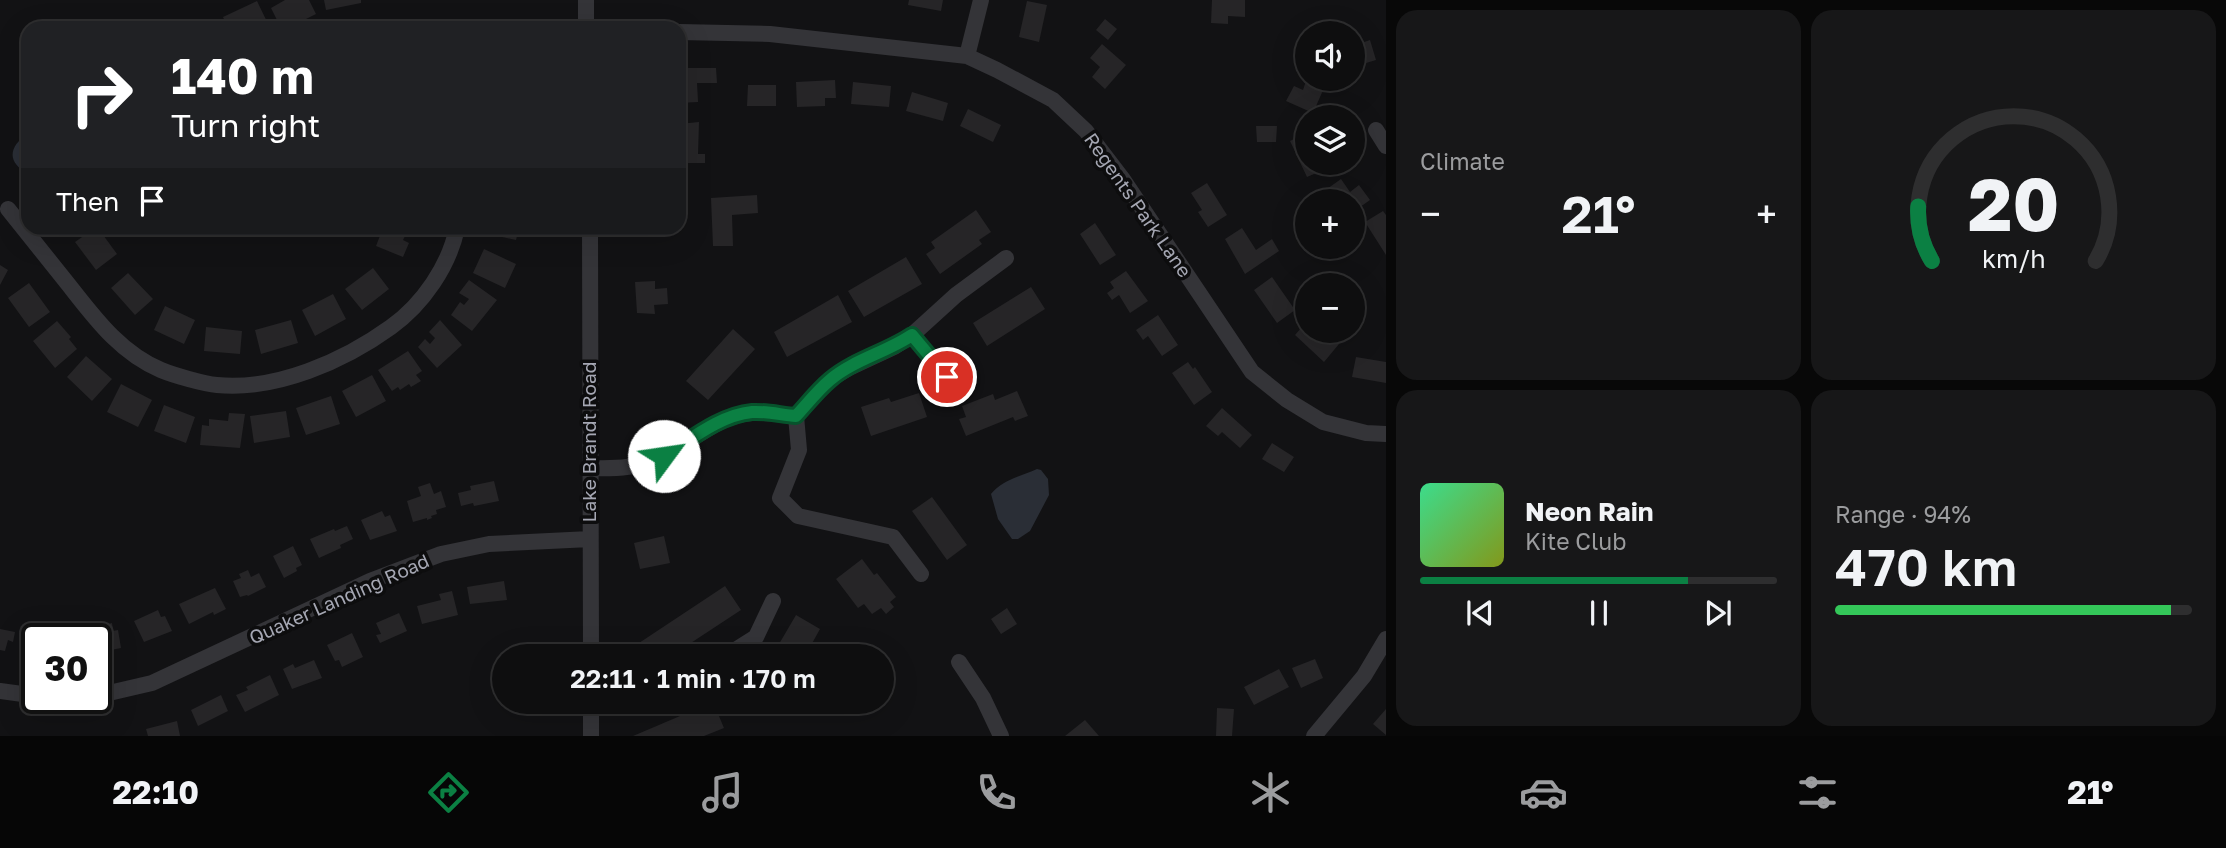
<!DOCTYPE html>
<meta charset="utf-8">
<style>
body{margin:0;font-family:"Golos Text",sans-serif;background:#171718;color:#f1f3f6;height:100vh;display:flex;flex-direction:column;font-size:26px;white-space:nowrap}
*{box-sizing:border-box;margin:0}
p{font-size:23px;color:#9b9c9e}
.icon{flex:none;width:38px;height:38px;fill:none;stroke:currentColor;stroke-width:2;stroke-linecap:round;stroke-linejoin:round}
.map{position:relative;flex:1;overflow:hidden}
.side{display:flex;flex-direction:column;gap:10px;padding:10px;background:#080808;width:840px}
.side>*{flex:none}
.top-card{position:absolute;left:21px;top:21px;width:665px;height:214px;border-radius:21px;box-shadow:0 7px 28px #0002,0 0 0 2px #2e2e2f;background:#202124;color:#fff;overflow:hidden}
.tools{position:absolute;left:1295px;top:21px;display:grid;gap:14px}
.tools a{display:grid;place-items:center;width:70px;height:70px;border-radius:50%;background:#0e0e0f;box-shadow:0 7px 28px #0002,0 0 0 2px #2e2e2f;font-size:35px}
.speed{position:absolute;left:21px;top:623px;display:flex;gap:14px;font-size:35px;font-weight:700;text-align:center}
.speed>*{display:grid;place-content:center;width:91px;height:91px;border-radius:50%;background:#0e0e0f;box-shadow:0 7px 28px #0002,0 0 0 2px #2e2e2f;line-height:1}
.speed .limit{border:4px solid #111;border-radius:10px;background:#fff;color:#111}
.pin{position:absolute;display:grid;place-items:center;width:60px;height:60px;color:#fff;margin:-30px;border:4px solid #fff;border-radius:50%;box-shadow:0 2px 7px #0007}
.me{position:absolute;width:77px;margin:-38px;rotate:59deg;stroke-linejoin:round;filter:drop-shadow(0 0 5px #0008)}
.turn{display:flex;align-items:center;gap:24px;height:147px;padding:0 35px;font-size:32px}
.turn .icon{width:91px;height:91px;stroke-width:2.5}
.turn b{display:block;font-size:49px;line-height:60px}
.then{display:flex;align-items:center;height:66px;padding:0 35px;background:#0003;gap:14px;font-size:26px}
.big{font-size:52px;font-weight:600;line-height:1.1}
.side .widget{flex:1;display:flex;flex-direction:column;justify-content:center;gap:10px;min-width:0;padding:0 24px;border-radius:21px;background:#171718}
.side .dial{align-items:center;gap:0}
.dial svg{height:182px;overflow:visible;fill:none;stroke:#2e2e2f;stroke-width:7;stroke-linecap:round;text-anchor:middle}
.dial text{fill:#f1f3f6;stroke:none}
.song{display:flex;align-items:center;gap:21px}
.cover{width:84px;height:84px;border-radius:10px;background:linear-gradient(135deg,hsl(150 70% 55%),hsl(70 70% 35%))}
.played{height:7px;border-radius:4px;background:linear-gradient(90deg,#0b8043 75%,#2e2e2f 75%)}
.keys{display:flex;justify-content:space-around;direction:ltr}
.heat{display:flex;justify-content:space-between;align-items:center;font-size:38px;direction:ltr}
.charge{height:10px;border-radius:5px;background:linear-gradient(90deg,#34c759 94%,#2e2e2f 0)}
.side .tiles{flex:1;display:grid;gap:10px;grid-template-columns:repeat(2,1fr)}
.trip{position:absolute;left:492px;top:644px;width:402px;height:70px;border-radius:35px;background:#0e0e0f;box-shadow:0 7px 28px #0002,0 0 0 2px #2e2e2f;font-weight:600;line-height:70px;text-align:center}
.dock{display:flex;height:112px;justify-content:space-around;align-items:center;background:#060606;color:#9b9c9e}
.dock .icon{width:49px;height:49px}
.dock .on{color:#0b8043}
.dock b{font-size:32px;color:#f1f3f6}
main{display:flex;flex:1;min-height:0}
.map>svg:first-child{display:block}
.water{fill:#2a2e36}
.building{fill:#262527}
.lines{fill:none;stroke-linecap:round;stroke-linejoin:round}
.minor{stroke:#343438;stroke-width:16}
.route-casing{stroke:#07532c;stroke-width:18}
.route{stroke:#0b8043;stroke-width:12}
.labels{text-anchor:middle;stroke-width:7;stroke-linejoin:round;paint-order:stroke}
.street-label{font-size:19px;fill:#a5a7b3;stroke:#0d0d0e}
</style>
<main>
<div class="map">
<svg width="1386" height="736" viewBox="0 0 1386 736">
<rect width="100%" height="100%" fill="#121214"/>
<!-- water -->
<path class="water" d="M 28,133 L 28,174 C 6,161 9,147 28,133 Z
M 1037,469 L 1041,470 L 1048,479 L 1049,495 L 1030,531 L 1018,539 L 1012,539 L 998,519 L 991,494 C 1002,480 1021,476 1037,469 Z"/>
<!-- building -->
<path class="building" d="M 285,0 L 309,0 L 316,14 L 288,28 L 281,28 L 271,8 Z
M 324,0 L 361,0 L 361,3 L 326,10 Z
M 909,0 L 943,0 L 941,11 L 908,5 Z
M 1212,0 L 1245,0 L 1245,17 L 1228,16 L 1228,24 L 1211,23 Z
M 257,1 L 270,28 L 228,28 L 223,17 Z
M 1027,1 L 1047,5 L 1039,42 L 1019,37 Z
M 1105,19 L 1117,29 L 1108,40 L 1096,30 Z
M 1370,40 L 1376,60 L 1353,67 L 1353,46 Z
M 1102,44 L 1126,65 L 1105,89 L 1092,77 L 1100,67 L 1090,58 Z
M 679,68 L 716,68 L 717,83 L 697,83 L 698,102 L 679,103 Z
M 835,80 L 836,98 L 825,98 L 825,106 L 797,107 L 796,82 Z
M 1306,81 L 1324,88 L 1313,113 L 1286,101 L 1294,86 L 1303,90 Z
M 853,82 L 891,86 L 889,107 L 851,104 Z
M 748,85 L 776,85 L 776,106 L 747,106 Z
M 912,92 L 948,103 L 943,121 L 906,111 Z
M 968,109 L 1001,125 L 993,142 L 960,126 Z
M 699,122 L 698,154 L 705,154 L 705,163 L 679,163 L 679,124 Z
M 1256,126 L 1277,126 L 1276,142 L 1257,142 Z
M 1306,133 L 1307,163 L 1328,163 L 1330,167 L 1307,177 L 1290,141 Z
M 1341,179 L 1350,192 L 1359,185 L 1370,200 L 1353,212 L 1353,201 L 1331,201 L 1324,191 Z
M 1207,183 L 1227,215 L 1208,227 L 1198,212 L 1202,210 L 1191,193 Z
M 757,195 L 758,213 L 732,215 L 733,246 L 713,246 L 711,198 Z
M 976,210 L 991,232 L 979,240 L 982,244 L 940,274 L 926,254 L 935,248 L 931,242 Z
M 1383,211 L 1386,215 L 1386,255 L 1365,222 Z
M 1095,223 L 1116,255 L 1100,265 L 1080,234 Z
M 95,228 L 98,228 L 117,254 L 96,270 L 75,242 Z
M 383,228 L 412,228 L 407,237 L 405,236 L 403,240 L 409,243 L 403,257 L 376,246 Z
M 491,228 L 519,228 L 516,240 L 489,234 Z
M 1242,228 L 1256,250 L 1272,239 L 1279,251 L 1245,274 L 1225,239 Z
M 484,249 L 516,264 L 505,288 L 473,273 Z
M 906,257 L 922,284 L 864,317 L 848,291 Z
M 0,265 L 8,270 L 0,285 Z
M 373,268 L 389,289 L 362,310 L 345,289 Z
M 1126,271 L 1148,301 L 1130,313 L 1119,295 L 1112,300 L 1107,293 L 1114,288 L 1110,282 Z
M 128,273 L 153,299 L 135,315 L 111,288 Z
M 1272,277 L 1295,310 L 1277,323 L 1254,290 Z
M 469,280 L 497,300 L 472,331 L 451,315 L 460,302 L 464,305 L 469,299 L 459,293 Z
M 655,281 L 655,289 L 667,288 L 668,304 L 654,305 L 655,314 L 637,313 L 635,282 Z
M 29,283 L 50,312 L 29,327 L 8,298 Z
M 1031,287 L 1045,309 L 987,346 L 973,323 Z
M 333,294 L 346,319 L 315,336 L 302,310 Z
M 838,295 L 852,322 L 787,357 L 774,332 Z
M 165,306 L 195,320 L 184,344 L 154,330 Z
M 1158,315 L 1178,345 L 1162,356 L 1148,336 L 1143,340 L 1136,330 Z
M 291,320 L 298,343 L 261,354 L 255,330 Z
M 440,320 L 462,345 L 437,368 L 418,347 L 425,339 L 430,344 L 435,338 L 429,332 Z
M 57,321 L 71,337 L 69,339 L 77,349 L 55,368 L 33,341 Z
M 1307,321 L 1307,331 L 1322,331 L 1339,344 L 1324,362 L 1295,335 Z
M 206,327 L 242,331 L 240,354 L 204,351 Z
M 733,329 L 755,349 L 708,400 L 686,381 Z
M 408,351 L 422,371 L 416,375 L 421,381 L 411,387 L 409,384 L 400,390 L 398,387 L 392,391 L 378,370 Z
M 86,356 L 112,379 L 92,401 L 67,377 Z
M 1356,357 L 1386,362 L 1386,383 L 1352,377 Z
M 1188,362 L 1193,369 L 1195,367 L 1212,392 L 1194,405 L 1172,373 Z
M 372,375 L 386,401 L 356,417 L 342,391 Z
M 121,384 L 152,400 L 138,427 L 107,412 Z
M 1017,391 L 1028,416 L 1015,421 L 1013,417 L 966,436 L 959,419 L 966,417 L 962,406 L 993,394 L 995,400 Z
M 919,393 L 927,417 L 871,436 L 861,407 L 889,398 L 891,402 Z
M 331,396 L 340,424 L 306,435 L 296,408 Z
M 164,405 L 195,417 L 186,443 L 154,431 Z
M 1222,408 L 1252,435 L 1240,448 L 1222,432 L 1218,436 L 1206,426 Z
M 286,411 L 290,437 L 254,443 L 250,416 Z
M 229,413 L 245,414 L 240,448 L 200,445 L 202,425 L 209,426 L 209,419 L 228,421 Z
M 1272,443 L 1294,457 L 1284,472 L 1262,459 Z
M 494,481 L 499,501 L 474,506 L 473,503 L 461,506 L 458,493 L 471,490 L 470,486 Z
M 430,483 L 434,494 L 441,491 L 446,507 L 436,510 L 437,514 L 431,516 L 432,518 L 427,520 L 427,518 L 413,522 L 407,501 L 421,496 L 418,487 Z
M 932,497 L 967,545 L 947,560 L 912,511 Z
M 382,511 L 385,517 L 390,515 L 397,531 L 370,540 L 361,520 Z
M 347,526 L 353,539 L 340,545 L 341,548 L 319,558 L 310,539 L 334,529 L 335,531 Z
M 664,536 L 670,563 L 640,569 L 634,543 Z
M 293,546 L 302,565 L 296,568 L 297,571 L 284,578 L 273,556 Z
M 862,559 L 874,575 L 877,573 L 896,597 L 890,602 L 894,607 L 886,614 L 881,608 L 872,614 L 864,604 L 858,608 L 836,579 Z
M 248,570 L 251,577 L 259,573 L 266,587 L 248,596 L 247,595 L 240,597 L 233,581 L 241,578 L 239,574 Z
M 504,581 L 507,600 L 470,604 L 467,587 Z
M 725,586 L 741,610 L 671,656 L 631,656 L 628,652 L 640,644 L 639,643 Z
M 215,588 L 226,609 L 214,615 L 213,612 L 189,624 L 179,604 Z
M 452,591 L 458,615 L 422,624 L 417,606 L 441,600 L 439,594 Z
M 1007,608 L 1017,624 L 1001,634 L 991,619 Z
M 158,610 L 161,617 L 165,616 L 172,631 L 144,642 L 134,621 Z
M 399,613 L 407,631 L 380,643 L 376,635 L 381,634 L 376,623 Z
M 796,615 L 820,629 L 805,656 L 772,656 Z
M 112,623 L 113,631 L 118,630 L 121,648 L 96,653 L 96,639 L 89,639 L 87,630 Z
M 35,627 L 74,628 L 73,639 L 35,639 Z
M 0,629 L 15,632 L 13,642 L 8,640 L 5,651 L 0,650 Z
M 352,633 L 363,657 L 342,667 L 339,660 L 335,661 L 327,645 Z
M 1315,659 L 1323,678 L 1301,688 L 1292,668 Z
M 314,660 L 322,678 L 292,689 L 283,669 L 293,664 L 295,668 Z
M 1279,669 L 1289,687 L 1254,705 L 1244,687 Z
M 270,675 L 279,695 L 245,712 L 236,695 L 248,690 L 246,687 Z
M 221,695 L 228,711 L 198,726 L 191,710 Z
M 713,702 L 724,728 L 704,736 L 633,736 Z
M 751,702 L 779,702 L 772,714 Z
M 1217,708 L 1234,709 L 1232,736 L 1216,736 Z
M 1386,709 L 1386,735 L 1373,724 Z
M 1085,720 L 1099,736 L 1065,736 Z
M 177,721 L 180,736 L 148,736 L 146,729 Z"/>
<g class="lines">
<!-- minor -->
<path class="minor" d="M 586,0 L 586,28
M 679,32 L 770,34 L 967,56 L 997,70 L 1053,100 L 1086,131 L 1122,178 L 1252,372 L 1287,400 L 1323,422 L 1366,433 L 1386,434
M 967,56 L 981,0
M 1376,130 L 1386,146
M 8,209 C 28,234 48,259 68,284 C 94,317 120,353 161,370 C 173,375 204,384 217,385 C 276,391 344,361 391,327 C 423,304 449,266 457,228
M 590,228 L 591,656
M 912,335 L 947,377
M 796,416 L 799,450 L 780,498 L 798,516 L 893,537 L 921,574
M 590,468 C 616,469 641,468 665,455 C 693,441 719,415 752,413 C 766,412 782,415 796,416 L 830,379 L 849,368 L 894,347 L 912,335 L 956,295 L 1006,258
M 726,656 L 756,637 L 773,601
M 959,662 L 983,698 L 1001,736
M 0,691 L 37,696
M 96,696 L 152,683 L 370,581 L 441,554 L 489,544 L 590,539
M 650,702 L 655,702
M 591,736 L 591,702
M 1314,736 L 1364,676 L 1386,639"/>
</g>
<g class="lines">
<defs>
<path id="route" d="M 664,456 C 690,440 720,415 752,412 C 766,411 782,415 796,416 C 807,404 818,390 830,380 C 853,360 887,352 912,335 L 947,377"/>
</defs>
<!-- route casing -->
<use href="#route" class="route-casing"/>
<!-- route -->
<use href="#route" class="route"/>
</g>
<g class="labels">
<!-- street labels -->
<g class="street-label">
<text transform="translate(1138 205) rotate(55)" y="7">Regents Park Lane</text>
<text transform="translate(589 442) rotate(-90)" y="7">Lake Brandt Road</text>
<text transform="translate(339 599) rotate(-24)" y="7">Quaker Landing Road</text>
</g>
</g>
</svg>
<div class="tools">
<a><svg class="icon" aria-label="sound" viewBox="0 0 24 24"><path d="M4 9h4l5-4v14l-5-4H4zM17 9q2 3 0 6"/></svg></a>
<a><svg class="icon" aria-label="layers" viewBox="0 0 24 24"><path d="M12 4l9 5-9 5-9-5zM3 14l9 5 9-5"/></svg></a>
<a>+</a>
<a>−</a>
</div>
<div class="speed"><div class="limit">30</div></div>
<div class="pin" style="left:947px;top:377px;background:#d93025"><svg class="icon" aria-label="arrive" viewBox="0 0 24 24"><path d="M6 21V4h12l-3 4 3 4H6"/></svg></div>
<svg class="me" style="left:664px;top:456px" viewBox="-20 -20 40 40"><circle r="19" fill="#fff"/><path d="M0-13L10 11 0 6-10 11z" fill="#0b8043"/></svg>
<div class="trip">22:11 · 1 min · 170 m</div>
<div class="top-card">
<div class="turn"><svg class="icon" aria-label="right" viewBox="0 0 24 24"><path d="M7 20v-9h11M14 6l5 5-5 5"/></svg><div><b>140 m</b>Turn right</div></div>
<div class="then">Then<svg class="icon" aria-label="arrive" viewBox="0 0 24 24"><path d="M6 21V4h12l-3 4 3 4H6"/></svg></div>
</div>
</div>
<section class="side">
<div class="tiles">
<div class="widget"><p>Climate</p>
<div class="heat"><a>−</a><b class="big">21°</b><a>+</a></div>
</div>
<div class="widget dial"><svg viewBox="0 0 100 80">
<path d="M14 69A42 42 0 1 1 86 69"/>
<path d="M14 69A42 42 0 0 1 8 45" stroke="#0b8043"/>
<text x="50" y="56" font-size="32" font-weight="700">20</text>
<text x="50" y="72" font-size="11">km/h</text>
</svg></div>
<div class="widget">
<div class="song"><i class="cover"></i><div><b>Neon Rain</b><p>Kite Club</p></div></div>
<div class="played"></div>
<div class="keys"><svg class="icon" aria-label="previous" viewBox="0 0 24 24"><path d="M18 5L8 12l10 7zM5 5v14"/></svg><svg class="icon" aria-label="pause" viewBox="0 0 24 24"><path d="M8 5v14M16 5v14"/></svg><svg class="icon" aria-label="next" viewBox="0 0 24 24"><path d="M6 5l10 7-10 7zM19 5v14"/></svg></div>
</div>
<div class="widget"><p>Range · 94%</p><b class="big">470 km</b><div class="charge"></div></div>
</div>
</section>
</main>
<nav class="dock">
<b>22:10</b>
<svg class="icon on" aria-label="directions" viewBox="0 0 24 24"><path d="M12 3l9 9-9 9-9-9zM9 14v-3h6M13 9l2 2-2 2"/></svg>
<svg class="icon" aria-label="music" viewBox="0 0 24 24"><path d="M9 18V5l10-2v13"/><circle cx="6" cy="18" r="3"/><circle cx="16" cy="16" r="3"/></svg>
<svg class="icon" aria-label="phone" viewBox="0 0 24 24"><path d="M5 4h4l2 5-3 2q2 4 5 5l2-3 5 2v4C11 20 4 13 5 4z"/></svg>
<svg class="icon" aria-label="climate" viewBox="0 0 24 24"><path d="M12 3v18M4 7l16 10M4 17L20 7"/></svg>
<svg class="icon" aria-label="car" viewBox="0 0 24 24"><path d="M5 17H2v-5l4-1 3-4h7l3 4 3 1v5h-3M9 17h6M6 11h13"/><circle cx="7" cy="17" r="2"/><circle cx="17" cy="17" r="2"/></svg>
<svg class="icon" aria-label="filters" viewBox="0 0 24 24"><path d="M4 7h16M4 17h16"/><circle cx="9" cy="7" r="2"/><circle cx="15" cy="17" r="2"/></svg>
<b>21°</b>
</nav>
